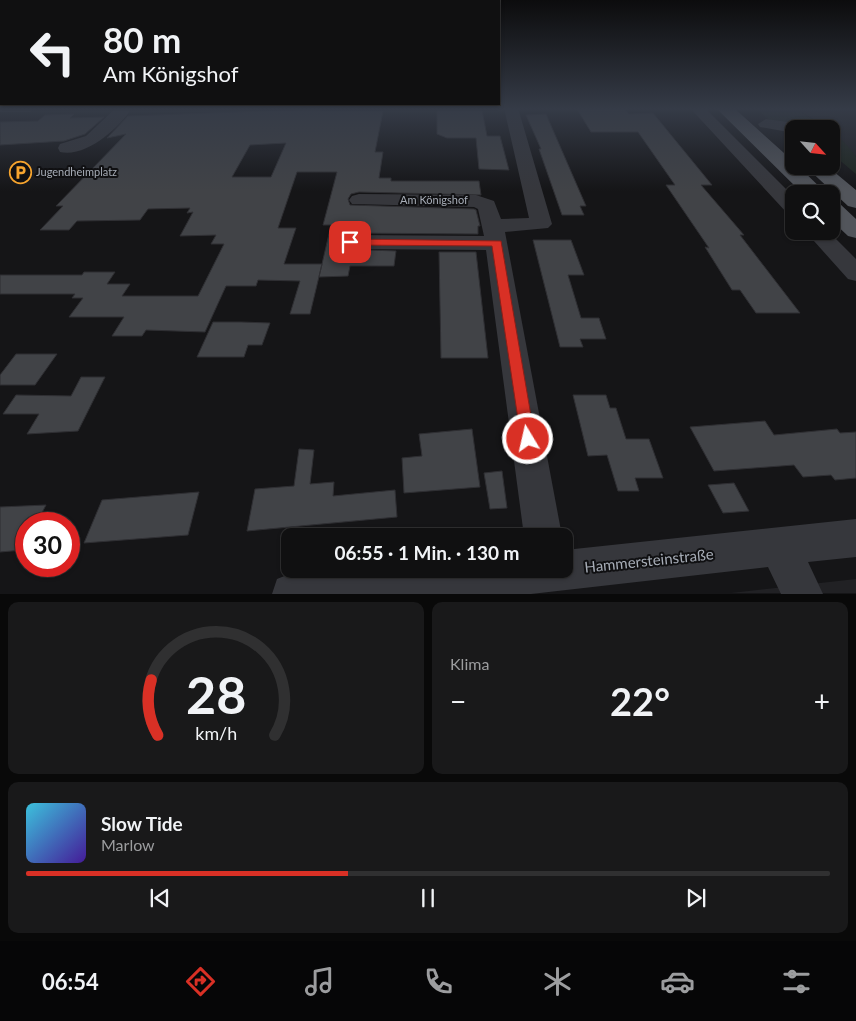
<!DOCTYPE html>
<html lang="de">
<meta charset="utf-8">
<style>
body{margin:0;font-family:Lato,sans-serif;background:#19191a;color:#f1f3f6;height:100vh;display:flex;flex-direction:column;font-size:19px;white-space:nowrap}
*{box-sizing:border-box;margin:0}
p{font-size:16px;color:#9c9d9f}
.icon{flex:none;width:28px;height:28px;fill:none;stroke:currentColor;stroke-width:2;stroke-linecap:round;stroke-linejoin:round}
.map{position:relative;height:594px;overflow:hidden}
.panel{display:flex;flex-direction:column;gap:8px;padding:8px;background:#090909;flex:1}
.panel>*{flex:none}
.top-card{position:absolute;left:0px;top:0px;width:500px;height:105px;box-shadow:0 1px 4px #0004,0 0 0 1px #303031;background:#101011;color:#f1f3f6;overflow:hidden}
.needle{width:32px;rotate:117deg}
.fabs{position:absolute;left:785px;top:120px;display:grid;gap:10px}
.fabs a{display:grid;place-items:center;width:55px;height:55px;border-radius:10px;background:#101011;box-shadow:0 1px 4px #0004,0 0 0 1px #303031;font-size:25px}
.speed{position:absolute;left:15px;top:512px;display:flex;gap:10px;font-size:25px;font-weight:700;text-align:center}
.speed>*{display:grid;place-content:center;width:65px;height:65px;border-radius:50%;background:#101011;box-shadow:0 1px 4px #0004,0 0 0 1px #303031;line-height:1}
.speed .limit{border:8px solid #d22;background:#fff;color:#111}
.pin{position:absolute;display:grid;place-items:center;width:42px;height:42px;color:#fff;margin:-21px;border-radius:10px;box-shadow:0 2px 8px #0006}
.me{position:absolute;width:55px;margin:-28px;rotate:351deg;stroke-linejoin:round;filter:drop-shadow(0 0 4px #0008)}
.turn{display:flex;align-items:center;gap:18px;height:105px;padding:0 20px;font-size:22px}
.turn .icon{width:65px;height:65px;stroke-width:2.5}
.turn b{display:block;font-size:35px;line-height:42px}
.big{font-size:38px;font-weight:700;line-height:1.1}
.panel .tile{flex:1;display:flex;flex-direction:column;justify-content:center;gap:8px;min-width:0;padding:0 18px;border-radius:10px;background:#19191a}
.panel .dial{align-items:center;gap:0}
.dial svg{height:130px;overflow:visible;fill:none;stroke:#303031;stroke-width:7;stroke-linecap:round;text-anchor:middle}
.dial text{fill:#f1f3f6;stroke:none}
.song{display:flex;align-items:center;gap:15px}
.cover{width:60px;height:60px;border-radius:8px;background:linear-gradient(135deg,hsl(190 70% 55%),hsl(260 70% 35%))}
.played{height:5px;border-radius:2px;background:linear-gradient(90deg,#d93025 40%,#303031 40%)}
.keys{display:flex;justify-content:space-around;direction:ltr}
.heat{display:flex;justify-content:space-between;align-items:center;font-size:28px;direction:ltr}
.panel .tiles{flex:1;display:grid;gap:8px;grid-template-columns:1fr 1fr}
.tile:last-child{grid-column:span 2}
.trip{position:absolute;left:281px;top:528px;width:292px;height:50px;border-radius:10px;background:#101011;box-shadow:0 1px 4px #0004,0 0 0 1px #303031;font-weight:700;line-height:50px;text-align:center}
.dock{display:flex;height:80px;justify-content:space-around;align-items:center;background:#060607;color:#9c9d9f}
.dock .icon{width:35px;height:35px}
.dock .selected{color:#d93025}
.dock b{font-size:22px;color:#f1f3f6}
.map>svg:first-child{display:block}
.built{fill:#212124}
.green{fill:#1d251e}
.building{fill:#414347;stroke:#2f2f33;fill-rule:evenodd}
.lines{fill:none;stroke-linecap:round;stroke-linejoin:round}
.minor{fill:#36373c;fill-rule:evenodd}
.major{fill:#52555b;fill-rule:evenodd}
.route{fill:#d93025;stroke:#8d1f18}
.labels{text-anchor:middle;stroke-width:4;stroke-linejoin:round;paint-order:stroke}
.far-poi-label{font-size:11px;fill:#a7adb7;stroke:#101012;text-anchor:start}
.far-street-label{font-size:11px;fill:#a7adb7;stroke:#101012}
.near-street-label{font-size:15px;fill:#a7adb7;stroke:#101012}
</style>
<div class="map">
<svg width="856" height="594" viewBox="0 0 856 594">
<rect width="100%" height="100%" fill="#151517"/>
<!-- built -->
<path class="built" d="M 794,108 L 856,108 L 856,157 L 831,129 Z
M 856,579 L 856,593 L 731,593 Z"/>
<!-- green -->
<path class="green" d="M 756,108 L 794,108 L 828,129 L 810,129 L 771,122 Z
M 831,131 C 837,134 854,152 856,157 C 856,161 856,169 856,174 L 831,153 L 831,136 L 836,134 Z"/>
<!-- building -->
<path class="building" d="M 321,109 L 321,111 L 383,111 L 375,152 L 383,152 L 379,178 L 391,178 L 391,181 L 479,181 L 481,195 L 359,192 L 351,194 L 348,199 L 350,205 L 474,209 L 476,210 L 480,226 L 478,226 L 478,234 L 350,233 L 342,235 L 337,241 L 342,249 L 396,251 L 394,266 L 350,266 L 348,276 L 319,277 L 331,225 L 323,225 L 337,172 L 297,172 L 278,228 L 296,228 L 284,264 L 322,264 L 310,314 L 290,314 L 300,281 L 258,280 L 256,286 L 226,286 L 205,332 L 146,330 L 142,336 L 112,336 L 124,317 L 69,317 L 83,298 L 72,298 L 75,294 L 0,294 L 0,275 L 82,275 L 84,272 L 115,272 L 107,284 L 130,284 L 122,296 L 198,296 L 224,244 L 211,244 L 216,235 L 180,236 L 193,212 L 187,213 L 190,208 L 148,209 L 140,220 L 77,221 L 69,230 L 40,230 L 63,206 L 56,206 L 126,134 L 107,138 L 128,116 ZM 286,143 L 271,177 L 232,177 L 250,145 Z
M 577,109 L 625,109 L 629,114 L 653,113 L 712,185 L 701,185 L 744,235 L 740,235 L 800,313 L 756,313 L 740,290 L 732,290 L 705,247 L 709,248 L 666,185 L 675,185 L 638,132 L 591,132 Z
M 437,110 L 482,110 L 487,136 L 500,136 L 509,170 L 479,169 L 476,138 L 447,138 L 437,134 Z
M 74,114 L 70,118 L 104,117 L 85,134 L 64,141 L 0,145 L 0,122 L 38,121 L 45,115 Z
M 546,114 L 586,206 L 580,206 L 584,215 L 562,215 L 539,149 L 541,149 L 526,115 Z
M 533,240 L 571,240 L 584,275 L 568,275 L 581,318 L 599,318 L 606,339 L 580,339 L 583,347 L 560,347 Z
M 439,252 L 476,252 L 488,358 L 441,358 Z
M 213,322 L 241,322 L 270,323 L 262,345 L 248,345 L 244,357 L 197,357 Z
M 16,354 L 57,354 L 35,385 L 0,385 L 0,375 Z
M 81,377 L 105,377 L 78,431 L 27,434 L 39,414 L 3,414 L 16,395 L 71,396 Z
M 573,395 L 606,395 L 610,408 L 616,408 L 626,439 L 649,439 L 663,478 L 635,478 L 639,491 L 618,491 L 607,455 L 588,456 Z
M 765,421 L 774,435 L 837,429 L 840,433 L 856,432 L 856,478 L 835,480 L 831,475 L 803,477 L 794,465 L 714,471 L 690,427 Z
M 472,429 L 480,487 L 404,493 L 402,458 L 422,456 L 419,434 Z
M 299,449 L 314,450 L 310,484 L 334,482 L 333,496 L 395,490 L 397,517 L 247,531 L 255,489 L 294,486 Z
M 502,471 L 507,508 L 490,509 L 484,473 Z
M 734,483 L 749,511 L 723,513 L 708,485 Z
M 199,492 L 188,535 L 84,543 L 102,500 Z
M 46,505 L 36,524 L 26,524 L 26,543 L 23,550 L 0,552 L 0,507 Z"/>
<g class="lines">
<!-- minor -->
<path class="minor" d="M 0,108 L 37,108 L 30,112 L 0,112 Z
M 116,108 L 132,108 C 119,128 86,158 60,152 L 58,148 L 60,144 L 86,136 Z
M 504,108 L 518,108 L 552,224 L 548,228 L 505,232 L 562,536 L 524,536 L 486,250 L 350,249 L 342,247 L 339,242 L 342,237 L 350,235 L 484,236 L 478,209 L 474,207 L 352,204 L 349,200 L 352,196 L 359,194 L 476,195 L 494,201 L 501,219 L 529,218 Z
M 690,108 L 705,108 L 794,197 L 794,215 L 787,213 Z
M 766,119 L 795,123 L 814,122 L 822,127 L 794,129 L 794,133 L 760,127 L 758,124 Z
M 805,231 L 828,231 L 856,259 L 856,281 L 848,279 Z
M 856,519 L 856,557 L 808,562 L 823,594 L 781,594 L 768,567 L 531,594 L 272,594 L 277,579 L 292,573 L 349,569 L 565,569 L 565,550 Z"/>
<!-- major -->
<path class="major" d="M 716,108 L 734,108 L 794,162 L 794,166 L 798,166 L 827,194 L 803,194 Z
M 805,166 L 827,166 L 856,190 L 856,208 L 848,206 Z
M 831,201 L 839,203 L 856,219 L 856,238 L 848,236 L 831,220 Z"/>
</g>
<!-- sky -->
<linearGradient id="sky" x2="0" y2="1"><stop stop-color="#0c0c0d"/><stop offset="0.57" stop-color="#353b47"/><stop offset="1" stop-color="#353b47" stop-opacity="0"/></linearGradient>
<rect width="856" height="191" fill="url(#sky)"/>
<!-- route -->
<path class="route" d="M 350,239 L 501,241 L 535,439 L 533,443 L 528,445 L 523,443 L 521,439 L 492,246 L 347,245 L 347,240 Z"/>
<!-- icons -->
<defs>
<symbol id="parking-ring" viewBox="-11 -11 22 22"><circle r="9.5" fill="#101012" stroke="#f6a42e" stroke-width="1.5"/><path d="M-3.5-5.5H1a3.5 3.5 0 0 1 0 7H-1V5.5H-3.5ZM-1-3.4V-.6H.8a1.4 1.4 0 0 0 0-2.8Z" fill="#f6a42e"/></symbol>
</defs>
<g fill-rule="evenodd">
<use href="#parking-ring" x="8" y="160" width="25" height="25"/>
</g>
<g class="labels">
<!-- far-poi labels -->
<g class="far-poi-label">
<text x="36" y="176">Jugendheimplatz</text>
</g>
<!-- far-street labels -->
<g class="far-street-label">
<text x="434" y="204">Am Königshof</text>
</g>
<!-- near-street labels -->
<g class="near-street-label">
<text transform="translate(649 561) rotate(-6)" y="5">Hammersteinstraße</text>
</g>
</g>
</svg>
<div class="fabs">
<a><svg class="needle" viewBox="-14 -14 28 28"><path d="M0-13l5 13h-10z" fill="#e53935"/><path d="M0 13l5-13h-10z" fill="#9c9d9f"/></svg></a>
<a><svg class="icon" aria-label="search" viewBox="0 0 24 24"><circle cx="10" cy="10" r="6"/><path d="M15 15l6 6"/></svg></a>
</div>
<div class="speed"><div class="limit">30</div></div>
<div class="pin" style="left:350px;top:242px;background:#d93025"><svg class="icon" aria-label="arrive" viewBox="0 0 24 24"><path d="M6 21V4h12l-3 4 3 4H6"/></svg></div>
<svg class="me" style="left:528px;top:439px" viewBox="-20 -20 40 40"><circle r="17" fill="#d93025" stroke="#fff" stroke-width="3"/><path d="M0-11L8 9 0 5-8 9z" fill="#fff"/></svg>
<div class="trip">06:55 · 1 Min. · 130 m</div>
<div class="top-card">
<div class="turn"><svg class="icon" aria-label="left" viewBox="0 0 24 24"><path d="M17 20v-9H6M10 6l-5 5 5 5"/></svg><div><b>80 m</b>Am Königshof</div></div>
</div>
</div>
<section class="panel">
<div class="tiles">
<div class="tile dial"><svg viewBox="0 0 100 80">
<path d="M14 69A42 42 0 1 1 86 69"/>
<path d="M14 69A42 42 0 0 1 10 35" stroke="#d93025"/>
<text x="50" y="56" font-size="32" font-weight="700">28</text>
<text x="50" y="72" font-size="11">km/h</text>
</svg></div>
<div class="tile"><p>Klima</p>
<div class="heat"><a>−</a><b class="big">22°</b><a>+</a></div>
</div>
<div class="tile">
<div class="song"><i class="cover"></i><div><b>Slow Tide</b><p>Marlow</p></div></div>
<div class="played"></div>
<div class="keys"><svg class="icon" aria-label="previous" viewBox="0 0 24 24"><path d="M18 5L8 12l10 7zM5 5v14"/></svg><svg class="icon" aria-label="pause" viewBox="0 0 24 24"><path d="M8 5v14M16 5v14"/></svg><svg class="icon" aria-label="next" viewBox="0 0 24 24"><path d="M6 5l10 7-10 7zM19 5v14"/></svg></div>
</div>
</div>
</section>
<nav class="dock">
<b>06:54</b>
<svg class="icon selected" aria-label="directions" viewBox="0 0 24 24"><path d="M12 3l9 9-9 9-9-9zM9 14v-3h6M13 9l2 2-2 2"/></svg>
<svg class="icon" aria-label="music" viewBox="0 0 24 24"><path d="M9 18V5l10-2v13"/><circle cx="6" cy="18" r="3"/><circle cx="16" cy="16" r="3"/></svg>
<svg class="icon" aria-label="phone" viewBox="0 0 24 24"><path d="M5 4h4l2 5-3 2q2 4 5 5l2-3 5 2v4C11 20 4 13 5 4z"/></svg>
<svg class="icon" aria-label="climate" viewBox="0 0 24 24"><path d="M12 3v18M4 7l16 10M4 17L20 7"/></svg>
<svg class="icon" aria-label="car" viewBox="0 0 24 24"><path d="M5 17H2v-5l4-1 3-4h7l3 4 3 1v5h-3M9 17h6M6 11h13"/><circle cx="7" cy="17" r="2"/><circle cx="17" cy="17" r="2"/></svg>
<svg class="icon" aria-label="filters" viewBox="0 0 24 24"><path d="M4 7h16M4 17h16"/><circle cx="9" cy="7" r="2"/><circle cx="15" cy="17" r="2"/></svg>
</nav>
